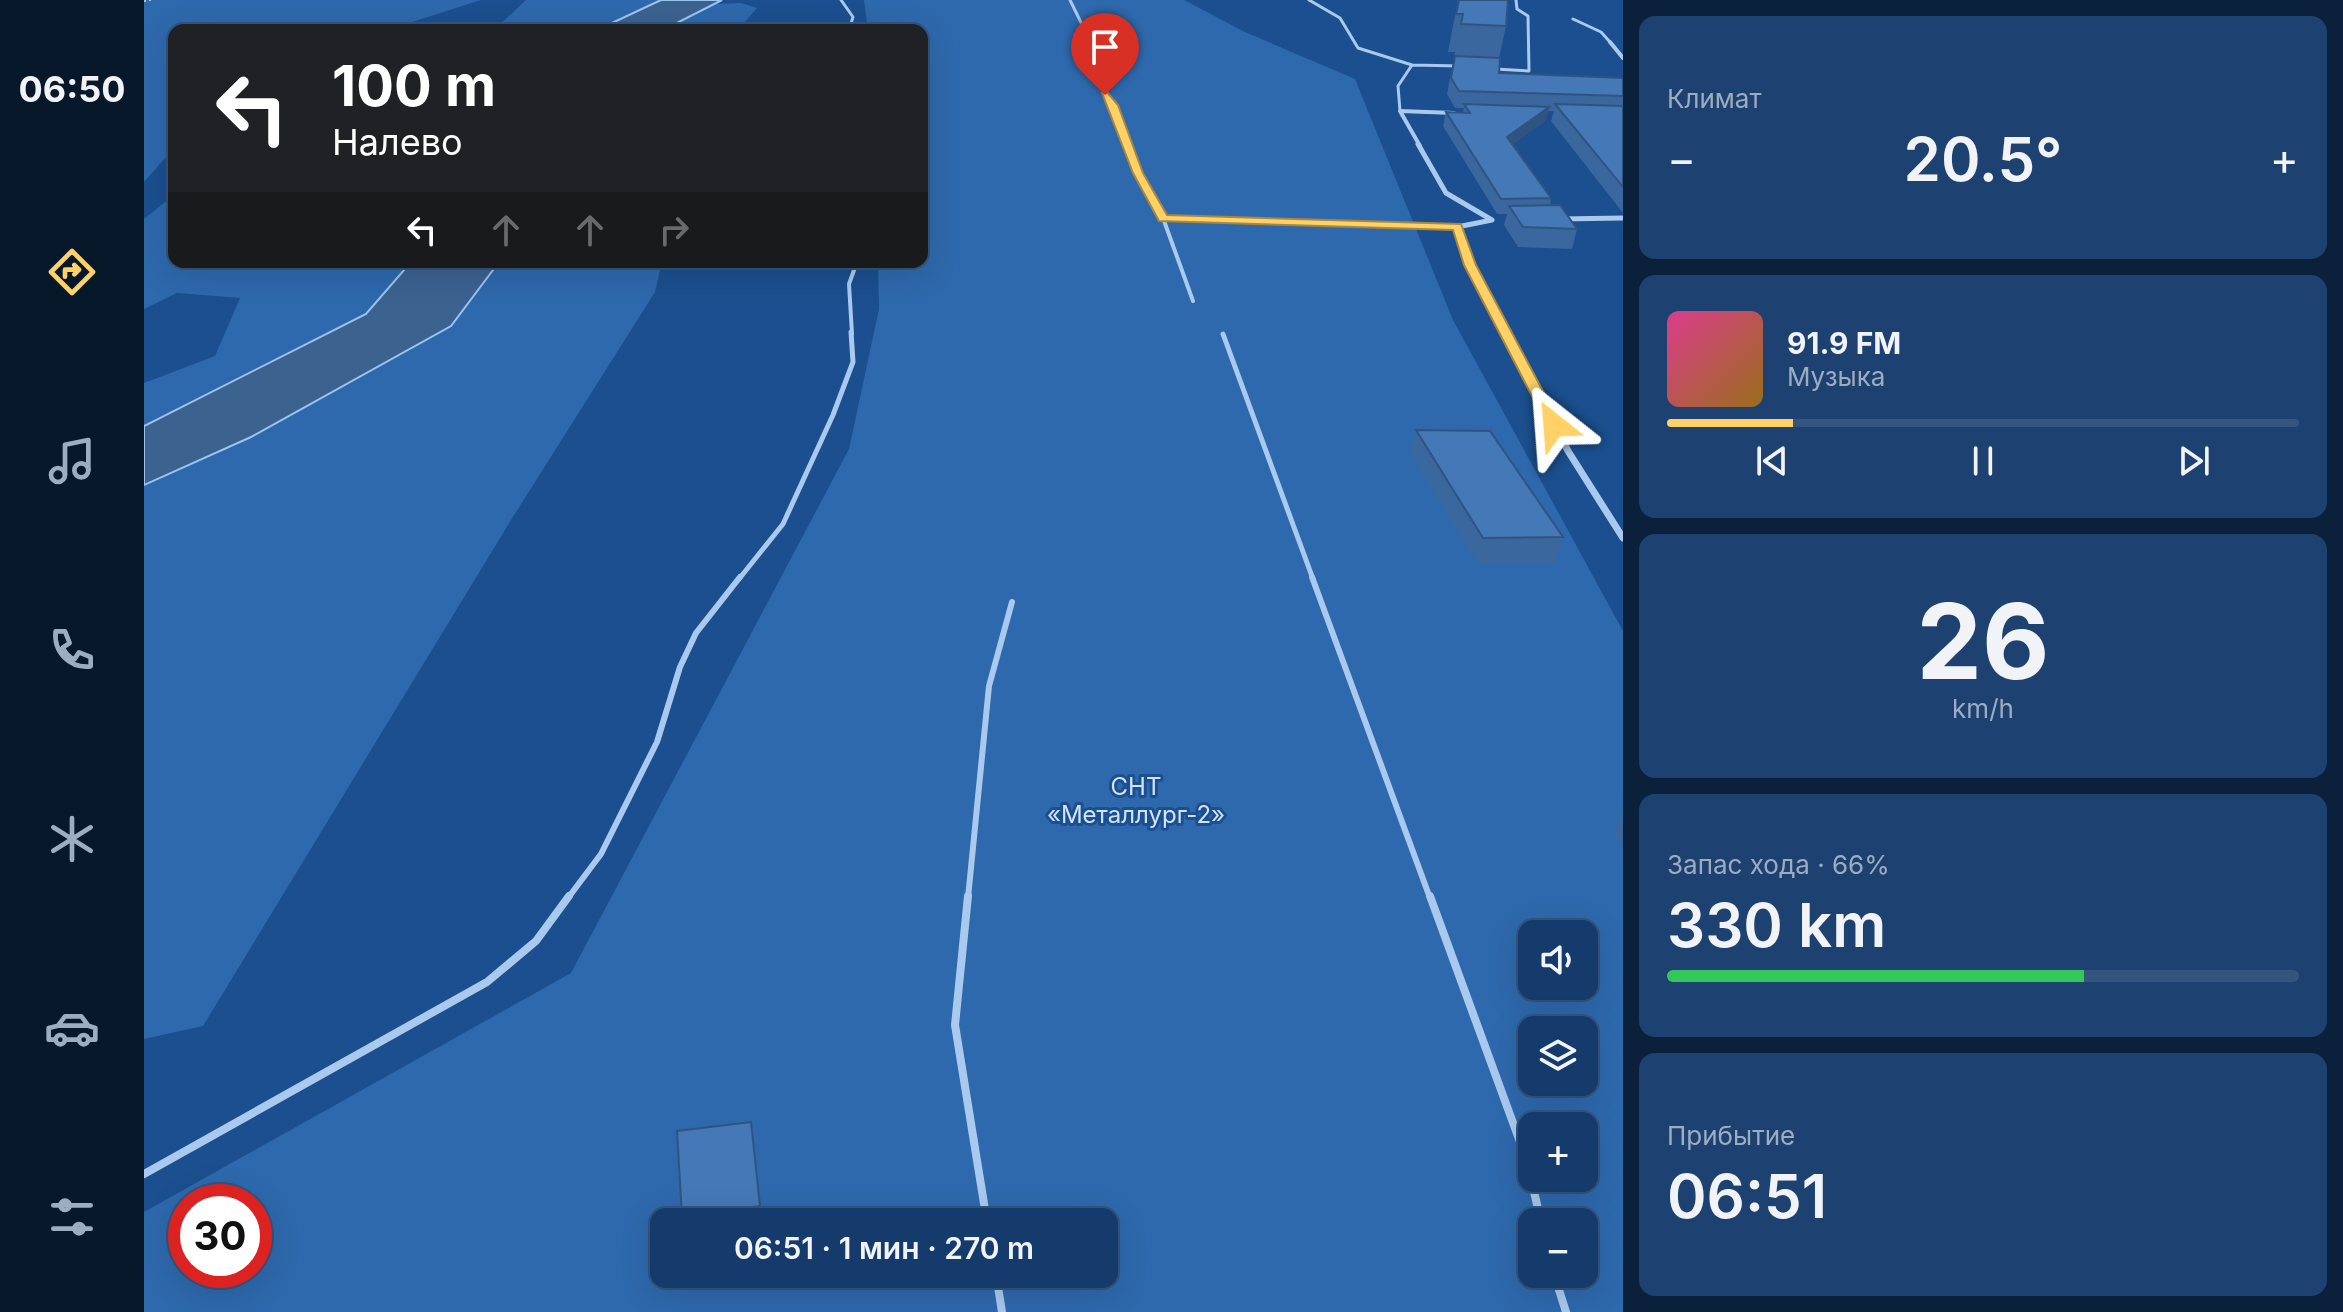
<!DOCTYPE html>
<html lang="ru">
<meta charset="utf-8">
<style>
body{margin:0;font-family:Inter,sans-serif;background:#1d4271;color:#f1f3f6;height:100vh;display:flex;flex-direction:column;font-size:30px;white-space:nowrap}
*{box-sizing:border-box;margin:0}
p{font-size:26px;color:#9dadc1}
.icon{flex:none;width:44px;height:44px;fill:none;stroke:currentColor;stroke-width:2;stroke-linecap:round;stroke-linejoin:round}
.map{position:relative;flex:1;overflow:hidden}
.panel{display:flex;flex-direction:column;gap:16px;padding:16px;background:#0b203b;width:720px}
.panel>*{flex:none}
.hud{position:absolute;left:24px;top:24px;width:760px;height:244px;border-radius:16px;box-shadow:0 8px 32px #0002,0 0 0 2px #33557e;background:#202124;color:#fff;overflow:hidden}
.controls{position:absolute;left:1374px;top:920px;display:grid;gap:16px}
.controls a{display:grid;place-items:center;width:80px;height:80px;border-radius:16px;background:#143b6b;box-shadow:0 8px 32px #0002,0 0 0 2px #33557e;font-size:40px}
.speed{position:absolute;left:24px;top:1184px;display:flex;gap:16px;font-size:40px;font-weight:700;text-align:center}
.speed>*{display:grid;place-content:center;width:104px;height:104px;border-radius:50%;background:#143b6b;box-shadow:0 8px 32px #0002,0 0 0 2px #33557e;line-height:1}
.speed .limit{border:12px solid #d22;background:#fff;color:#111}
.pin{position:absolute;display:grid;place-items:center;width:68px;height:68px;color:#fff;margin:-82px -34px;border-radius:50% 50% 50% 0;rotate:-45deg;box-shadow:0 0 8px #0007}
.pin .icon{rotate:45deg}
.me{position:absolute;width:88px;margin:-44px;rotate:332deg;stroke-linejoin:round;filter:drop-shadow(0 0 6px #0008)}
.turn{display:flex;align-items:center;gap:28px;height:168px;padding:0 32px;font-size:36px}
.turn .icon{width:104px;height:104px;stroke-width:2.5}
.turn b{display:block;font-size:56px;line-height:68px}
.lanes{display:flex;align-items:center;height:76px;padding:0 32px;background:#0003;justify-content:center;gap:40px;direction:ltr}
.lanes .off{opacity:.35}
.big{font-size:60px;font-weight:600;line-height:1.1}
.panel .tile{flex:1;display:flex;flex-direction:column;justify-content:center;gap:12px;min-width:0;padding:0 28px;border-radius:16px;background:#1d4271}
.panel .dial{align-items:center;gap:0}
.dial b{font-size:104px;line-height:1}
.song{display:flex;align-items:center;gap:24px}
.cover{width:96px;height:96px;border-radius:12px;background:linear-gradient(135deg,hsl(330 70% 55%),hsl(40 70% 35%))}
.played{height:8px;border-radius:4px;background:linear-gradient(90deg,#ffd166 20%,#33557e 20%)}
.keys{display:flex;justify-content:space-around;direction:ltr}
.heat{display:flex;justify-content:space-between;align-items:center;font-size:44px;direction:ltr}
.charge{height:12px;border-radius:6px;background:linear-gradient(90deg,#34c759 66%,#33557e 0)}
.trip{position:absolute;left:506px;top:1208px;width:468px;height:80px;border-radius:16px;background:#143b6b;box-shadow:0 8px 32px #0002,0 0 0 2px #33557e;font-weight:600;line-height:80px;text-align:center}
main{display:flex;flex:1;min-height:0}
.tabs{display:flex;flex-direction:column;width:144px;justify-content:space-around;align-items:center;background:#08182b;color:#9dadc1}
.tabs .icon{width:56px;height:56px}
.tabs .on{color:#ffd166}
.tabs b{font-size:36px;color:#f1f3f6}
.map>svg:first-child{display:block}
.green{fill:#2e69ad;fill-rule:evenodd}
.water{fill:#3c6290;stroke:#9cc4f0;stroke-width:2}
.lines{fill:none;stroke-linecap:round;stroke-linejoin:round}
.path{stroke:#a9c9ee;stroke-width:2;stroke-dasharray:2 3;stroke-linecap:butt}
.lane-far4{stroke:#a9c9ee;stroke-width:3}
.lane-far3{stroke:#a9c9ee;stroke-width:4}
.lane-far2{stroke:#a9c9ee;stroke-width:5}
.lane-far1{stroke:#a9c9ee;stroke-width:6}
.lane{stroke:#a9c9ee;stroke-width:8}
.street-far2{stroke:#a9c9ee;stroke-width:4}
.street-far1{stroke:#a9c9ee;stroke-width:5}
.street{stroke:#a9c9ee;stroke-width:7}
.wall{fill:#3a679d}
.shaded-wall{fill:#305480}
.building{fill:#4478b7;stroke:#305480;stroke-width:2}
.route{fill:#ffd166;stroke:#a68842;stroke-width:2}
.labels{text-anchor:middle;stroke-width:6;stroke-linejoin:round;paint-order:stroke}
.park-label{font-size:24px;fill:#cfe3fa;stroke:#1b4f8f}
</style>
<main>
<nav class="tabs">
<b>06:50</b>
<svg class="icon on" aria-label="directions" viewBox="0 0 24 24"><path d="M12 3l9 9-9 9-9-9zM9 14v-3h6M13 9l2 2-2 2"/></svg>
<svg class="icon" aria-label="music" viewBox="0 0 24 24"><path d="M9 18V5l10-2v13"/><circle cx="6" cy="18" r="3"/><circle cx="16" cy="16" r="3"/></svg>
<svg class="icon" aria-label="phone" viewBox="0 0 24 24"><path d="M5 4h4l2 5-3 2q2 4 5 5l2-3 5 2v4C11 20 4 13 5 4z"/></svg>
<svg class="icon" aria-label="climate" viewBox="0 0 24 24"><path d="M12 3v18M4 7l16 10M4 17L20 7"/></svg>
<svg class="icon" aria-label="car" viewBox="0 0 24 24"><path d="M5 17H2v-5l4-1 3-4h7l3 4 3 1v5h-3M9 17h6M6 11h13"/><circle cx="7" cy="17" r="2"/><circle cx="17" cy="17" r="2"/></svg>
<svg class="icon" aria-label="filters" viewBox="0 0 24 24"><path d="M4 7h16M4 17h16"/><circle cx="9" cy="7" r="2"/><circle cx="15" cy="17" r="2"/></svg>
</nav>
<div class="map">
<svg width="1479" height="1312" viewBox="0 0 1479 1312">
<rect width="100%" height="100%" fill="#1b4f8f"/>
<!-- green -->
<path class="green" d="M 0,0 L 337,0 L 243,30 L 30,30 L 30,148 L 0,182 Z
M 382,0 L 517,0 L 453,30 L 350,30 Z
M 720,0 L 1040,0 L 1101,32 L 1211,79 L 1309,320 L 1479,631 L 1479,1312 L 0,1312 L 0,1212 L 427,973 L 705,449 L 735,309 L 734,262 L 778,262 L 778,30 L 724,30 ZM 1388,934 L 1440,934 L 1440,986 L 1388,986 ZM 1388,1030 L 1440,1030 L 1440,1082 L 1388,1082 ZM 1388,1126 L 1440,1126 L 1440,1178 L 1388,1178 ZM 42,1202 L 110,1202 L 110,1270 L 42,1270 ZM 520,1222 L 960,1222 L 960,1274 L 520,1274 ZM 1388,1222 L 1440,1222 L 1440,1274 L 1388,1274 Z
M 597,3 L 613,8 L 594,30 L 519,30 L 570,4 Z
M 30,195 L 30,262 L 267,262 L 222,314 L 0,426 L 0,383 L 71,356 L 96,298 L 33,293 L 0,309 L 0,219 Z
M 355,262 L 518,262 L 511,292 L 367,520 L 59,1026 L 0,1039 L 0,485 L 107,437 L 307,326 Z"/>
<!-- water -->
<path class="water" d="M 517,0 L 578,0 L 519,30 L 453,30 Z
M 267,262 L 355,262 L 307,326 L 107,437 L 0,485 L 0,426 L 222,314 Z"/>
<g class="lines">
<!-- path -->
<path class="path" d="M 0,1 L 7,0"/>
<!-- lane-far4 -->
<path class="lane-far4" d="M 697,0 L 709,17 L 705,30
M 926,0 L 949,47 L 961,95 L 969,105 L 984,146
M 1165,0 L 1196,18 L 1214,48 L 1268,65
M 1429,19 L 1457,32 L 1466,42
M 1351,69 L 1385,71 L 1384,16 L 1373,9 L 1372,0
M 1256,111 L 1254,86 L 1268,65 L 1316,66"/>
<!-- lane-far3 -->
<path class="lane-far3" d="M 983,144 L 994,173 L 1019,218 L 1313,227
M 1019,218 L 1049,301
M 708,334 L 705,284 L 713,262"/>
<!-- lane-far2 -->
<path class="lane-far2" d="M 1079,334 L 1169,579
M 595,579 L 639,524 L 689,415 L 709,362 L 707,332"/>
<!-- lane-far1 -->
<path class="lane-far1" d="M 1168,577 L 1286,898
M 424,898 L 457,854 L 513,742 L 536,667 L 552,633 L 596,577
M 824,898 L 845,686 L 868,602"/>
<!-- lane -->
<path class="lane" d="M 824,896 L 811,1025 L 843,1222
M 1286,896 L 1383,1161 L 1397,1222
M 0,1174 L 343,982 L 392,941 L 425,896
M 852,1274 L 858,1312
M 1410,1274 L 1422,1312"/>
<!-- street-far2 -->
<path class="street-far2" d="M 1466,42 L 1479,58
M 1276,146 L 1256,111 L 1310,113"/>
<!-- street-far1 -->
<path class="street-far1" d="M 1274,144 L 1302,193 L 1348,220 L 1313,227 L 1326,265 L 1363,334
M 1417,219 L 1479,218"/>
<!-- street -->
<path class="street" d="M 1361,332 L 1424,451 L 1479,538"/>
</g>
<!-- wall -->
<path class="wall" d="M 1314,0 L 1362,26 L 1355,58 L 1355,73 L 1479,78 L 1479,213 L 1407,121 L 1410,111 L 1404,111 L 1401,121 L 1369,144 L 1407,198 L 1406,205 L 1433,229 L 1428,249 L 1374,247 L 1360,225 L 1363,214 L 1353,214 L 1299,126 L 1302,112 L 1319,112 L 1320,108 L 1311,108 L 1303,94 L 1311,52 L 1304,52 Z
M 1272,430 L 1419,537 L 1411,563 L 1333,563 L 1267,454 Z
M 1479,810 L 1479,848 L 1470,834 Z
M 533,1131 L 616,1206 L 617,1222 L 539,1222 Z"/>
<!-- shaded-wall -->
<path class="shaded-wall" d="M 1405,107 L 1401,121 L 1360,151 L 1363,137 Z"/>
<!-- building -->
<path class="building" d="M 1315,0 L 1364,0 L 1362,26 L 1317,24 L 1319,14 L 1312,14 Z
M 1311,56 L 1356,58 L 1355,73 L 1479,78 L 1479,96 L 1315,91 L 1307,78 Z
M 1320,104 L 1405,107 L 1363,137 L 1407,198 L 1357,199 L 1302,112 L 1326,113 Z
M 1411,104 L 1479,106 L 1479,187 Z
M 1416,205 L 1433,229 L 1379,227 L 1365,206 Z
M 1272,430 L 1346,431 L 1419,537 L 1339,538 Z
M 607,1122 L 616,1206 L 538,1217 L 533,1131 Z"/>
<!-- route -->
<path class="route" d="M 958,93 L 964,93 L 974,105 L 999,173 L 1023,215 L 1317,224 L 1332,265 L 1417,425 L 1415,428 L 1403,425 L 1320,265 L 1309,230 L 1015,221 L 989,173 Z"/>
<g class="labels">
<!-- park labels -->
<g class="park-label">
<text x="992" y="795">СНТ<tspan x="992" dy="28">«Металлург-2»</tspan></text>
</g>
</g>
</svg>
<div class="controls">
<a><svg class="icon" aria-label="sound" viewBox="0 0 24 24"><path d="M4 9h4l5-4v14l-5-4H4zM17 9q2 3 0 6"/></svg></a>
<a><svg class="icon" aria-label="layers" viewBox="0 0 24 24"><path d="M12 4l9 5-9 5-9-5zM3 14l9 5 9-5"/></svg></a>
<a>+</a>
<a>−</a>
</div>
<div class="speed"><div class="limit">30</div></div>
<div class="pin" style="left:961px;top:95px;background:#d93025"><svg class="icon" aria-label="arrive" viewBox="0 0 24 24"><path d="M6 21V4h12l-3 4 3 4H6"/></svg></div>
<svg class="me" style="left:1410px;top:425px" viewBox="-20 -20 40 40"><path d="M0-17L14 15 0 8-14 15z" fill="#ffd166" stroke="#fff" stroke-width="4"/></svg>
<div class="trip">06:51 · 1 мин · 270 m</div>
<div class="hud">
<div class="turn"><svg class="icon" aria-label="left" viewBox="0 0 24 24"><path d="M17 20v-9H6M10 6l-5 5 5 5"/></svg><div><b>100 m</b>Налево</div></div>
<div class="lanes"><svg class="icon" aria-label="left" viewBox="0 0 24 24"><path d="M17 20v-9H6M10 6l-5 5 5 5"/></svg><svg class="icon off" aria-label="ahead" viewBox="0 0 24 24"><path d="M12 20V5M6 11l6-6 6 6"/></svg><svg class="icon off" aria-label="ahead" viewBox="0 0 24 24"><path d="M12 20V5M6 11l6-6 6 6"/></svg><svg class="icon off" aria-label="right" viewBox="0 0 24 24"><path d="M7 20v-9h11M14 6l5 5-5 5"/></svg></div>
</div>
</div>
<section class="panel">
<div class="tile"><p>Климат</p>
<div class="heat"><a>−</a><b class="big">20.5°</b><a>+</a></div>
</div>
<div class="tile">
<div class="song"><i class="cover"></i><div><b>91.9 FM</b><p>Музыка</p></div></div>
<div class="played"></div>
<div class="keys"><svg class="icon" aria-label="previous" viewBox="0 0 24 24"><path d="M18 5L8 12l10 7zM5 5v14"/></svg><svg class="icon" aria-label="pause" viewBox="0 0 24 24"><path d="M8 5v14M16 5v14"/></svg><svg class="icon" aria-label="next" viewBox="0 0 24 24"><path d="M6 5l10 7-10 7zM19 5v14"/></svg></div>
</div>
<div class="tile dial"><b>26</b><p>km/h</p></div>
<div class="tile"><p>Запас хода · 66%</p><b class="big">330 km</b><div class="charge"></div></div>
<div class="tile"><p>Прибытие</p><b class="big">06:51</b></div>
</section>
</main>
